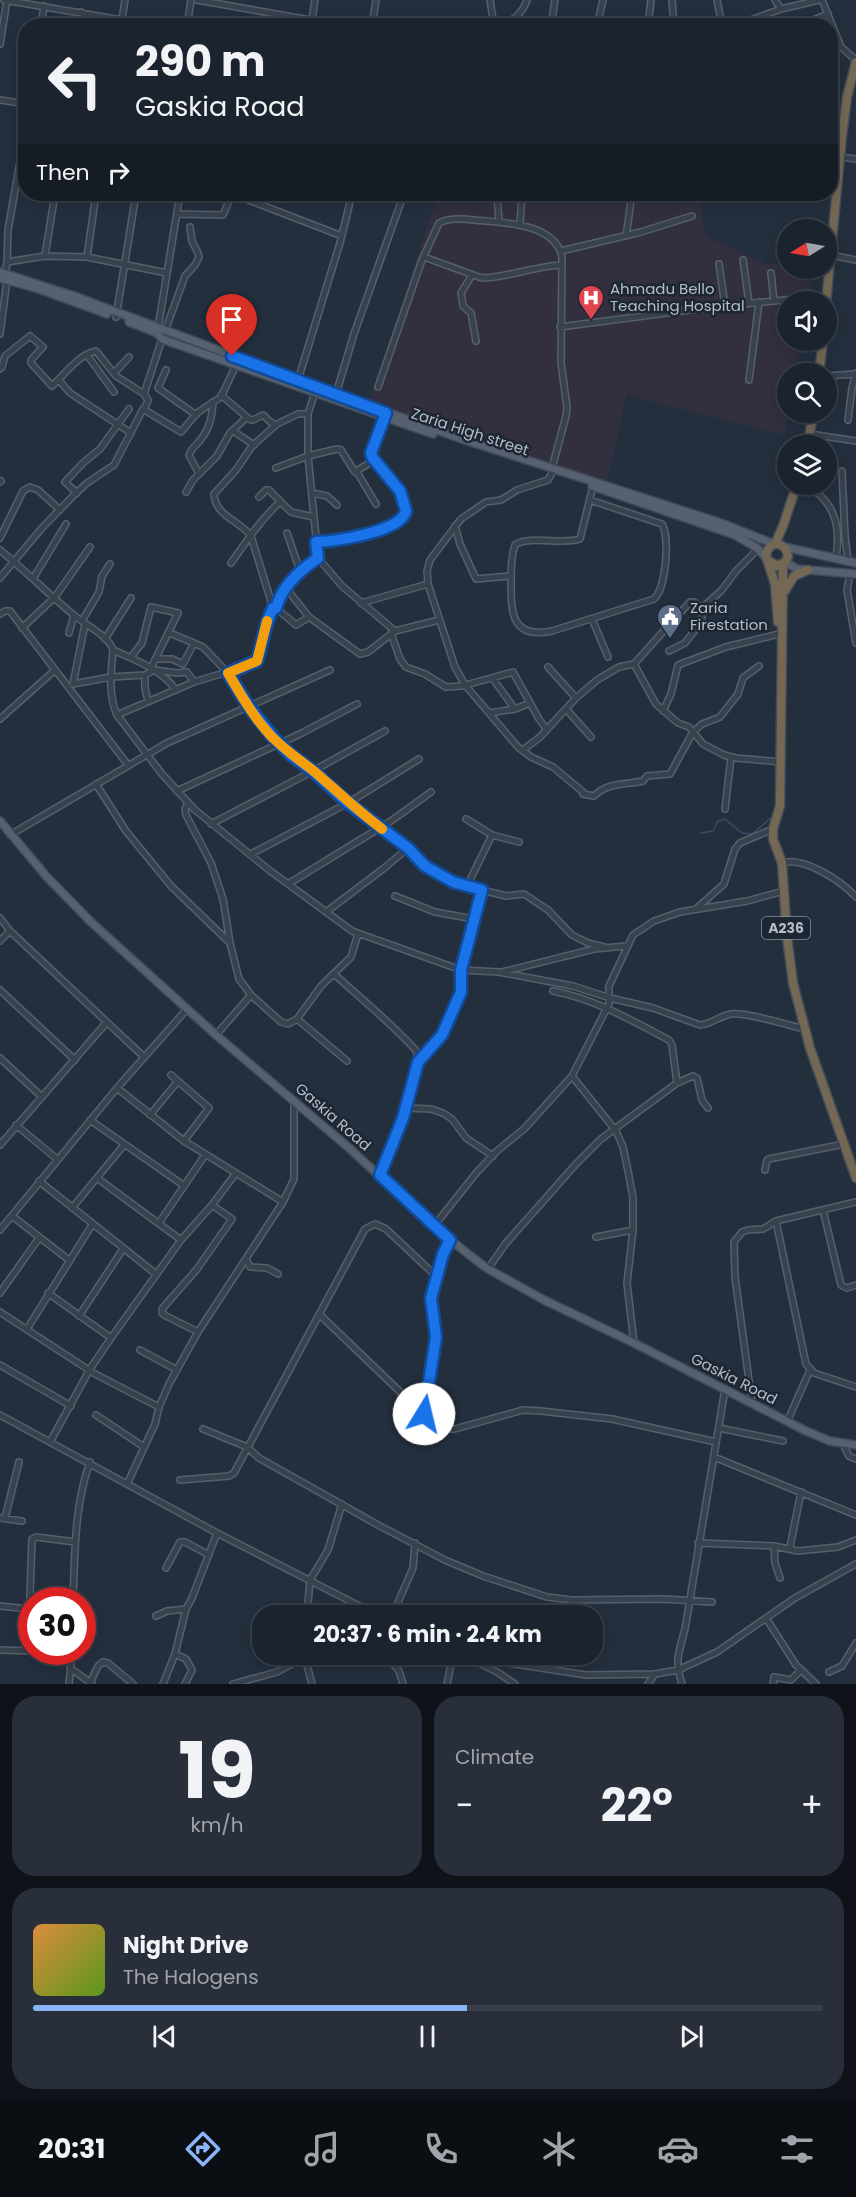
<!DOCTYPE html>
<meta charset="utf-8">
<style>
body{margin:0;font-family:Poppins,sans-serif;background:#282f3a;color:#f1f3f6;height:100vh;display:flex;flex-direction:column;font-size:22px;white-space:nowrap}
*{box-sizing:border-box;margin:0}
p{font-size:20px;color:#a0a4aa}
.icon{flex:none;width:33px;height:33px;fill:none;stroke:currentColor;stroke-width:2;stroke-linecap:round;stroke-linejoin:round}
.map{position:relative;height:1684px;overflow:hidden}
.drawer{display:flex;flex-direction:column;gap:12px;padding:12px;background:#0f1319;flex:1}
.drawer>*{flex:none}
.guide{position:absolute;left:18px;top:18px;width:820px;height:183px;border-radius:24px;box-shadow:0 3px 15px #0003,0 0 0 2px #39404a;background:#1b232e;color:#f1f3f6;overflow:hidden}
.needle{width:39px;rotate:259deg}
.buttons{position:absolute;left:777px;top:219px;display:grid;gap:12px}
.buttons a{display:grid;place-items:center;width:60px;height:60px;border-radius:50%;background:#1b232e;box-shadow:0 3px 15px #0003,0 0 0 2px #39404a;font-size:30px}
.speed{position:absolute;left:18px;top:1587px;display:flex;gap:12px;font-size:30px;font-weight:700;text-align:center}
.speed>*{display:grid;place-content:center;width:78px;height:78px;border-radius:50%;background:#1b232e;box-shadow:0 3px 15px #0003,0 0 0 2px #39404a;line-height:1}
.speed .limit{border:9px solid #d22;background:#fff;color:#111}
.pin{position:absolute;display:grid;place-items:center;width:51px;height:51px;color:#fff;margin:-62px -26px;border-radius:50% 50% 50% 0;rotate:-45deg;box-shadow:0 0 6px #0007}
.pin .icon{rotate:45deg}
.me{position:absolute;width:66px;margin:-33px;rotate:9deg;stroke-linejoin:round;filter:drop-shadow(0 0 4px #0008)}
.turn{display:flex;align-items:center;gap:21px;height:126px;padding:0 18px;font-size:27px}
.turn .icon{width:78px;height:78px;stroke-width:2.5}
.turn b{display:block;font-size:42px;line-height:51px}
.then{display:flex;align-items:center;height:57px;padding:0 18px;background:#0003;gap:12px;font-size:22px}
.big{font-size:45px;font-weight:700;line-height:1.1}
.drawer .card{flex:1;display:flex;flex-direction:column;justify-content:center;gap:9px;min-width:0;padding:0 21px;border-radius:24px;background:#282f3a}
.drawer .dial{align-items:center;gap:0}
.dial b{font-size:78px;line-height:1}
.song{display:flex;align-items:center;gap:18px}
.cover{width:72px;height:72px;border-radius:9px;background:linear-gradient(135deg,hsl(30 70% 55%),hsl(90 70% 35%))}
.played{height:6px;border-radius:3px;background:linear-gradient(90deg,#8ab4f8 55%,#39404a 55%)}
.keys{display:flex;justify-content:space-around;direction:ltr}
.heat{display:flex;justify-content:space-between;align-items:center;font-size:33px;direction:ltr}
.drawer .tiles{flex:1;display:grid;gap:12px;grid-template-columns:1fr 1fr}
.card:last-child{grid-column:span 2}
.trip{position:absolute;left:252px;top:1605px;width:351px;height:60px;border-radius:24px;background:#1b232e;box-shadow:0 3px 15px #0003,0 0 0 2px #39404a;font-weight:700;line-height:60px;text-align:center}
.dock{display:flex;height:96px;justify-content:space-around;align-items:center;background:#0b0e12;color:#a0a4aa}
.dock .icon{width:42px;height:42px}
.dock .selected{color:#8ab4f8}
.dock b{font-size:27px;color:#f1f3f6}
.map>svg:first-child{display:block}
.medical{fill:#32303f}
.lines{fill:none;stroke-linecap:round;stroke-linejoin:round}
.stream{stroke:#394c67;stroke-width:1.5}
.minor-casing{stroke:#565f6c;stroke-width:8}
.major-casing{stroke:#414a57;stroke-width:10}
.highway-casing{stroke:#434c59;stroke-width:11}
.minor{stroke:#38414e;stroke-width:5}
.major{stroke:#56606e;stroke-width:7}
.highway{stroke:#746855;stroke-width:8}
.route-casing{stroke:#114b97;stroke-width:15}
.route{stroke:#1a73e8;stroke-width:10}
.slow{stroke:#f59e0b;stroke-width:10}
.labels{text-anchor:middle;stroke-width:5;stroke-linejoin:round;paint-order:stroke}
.shield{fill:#1d2633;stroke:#878f9c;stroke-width:1.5}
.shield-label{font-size:14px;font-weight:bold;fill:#b4bcc9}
.poi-label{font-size:15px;fill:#b4bcc9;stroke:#1d2633;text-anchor:start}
.street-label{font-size:15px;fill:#b4bcc9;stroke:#1d2633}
</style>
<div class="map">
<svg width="856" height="1684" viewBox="0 0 856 1684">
<rect width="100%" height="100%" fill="#242f3e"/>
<!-- medical -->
<path class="medical" d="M 438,194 L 699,194 L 705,233 L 714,240 L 765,264 L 787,264 L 788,268 L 815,269 L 809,301 L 788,302 L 788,340 L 802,341 L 796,373 L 788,374 L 789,413 L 785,435 L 627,395 L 606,485 L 368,404 Z"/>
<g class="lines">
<!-- stream -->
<path class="stream" d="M 701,833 L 713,831 L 718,821 L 725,819 L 742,833 L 752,834 L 771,818"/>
<defs>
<path id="minor" d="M 4,0 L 157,26
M 197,0 L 344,26
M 490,0 L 494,26
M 672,0 L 674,26
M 717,0 L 722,26
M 775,0 L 781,9
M 822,0 L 841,47 L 856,60
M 41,26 L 44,6
M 80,26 L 81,12
M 121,26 L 125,0
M 187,26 L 191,0
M 311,26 L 315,0
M 372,26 L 376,0
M 501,26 C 515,19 522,14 527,0
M 551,26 L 555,0
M 597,26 L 603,0
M 648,26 L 651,0
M 734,26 L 781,9 L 819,0
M 798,26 L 828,14
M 0,44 L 7,0
M 0,100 L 26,104
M 840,157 L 856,159
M 233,194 L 342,236
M 497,195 L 499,222
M 177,214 L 223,215 L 232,194
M 520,224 L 522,194
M 626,236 L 632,194
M 561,251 L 641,232 L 692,216
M 831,255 L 856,260
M 45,256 L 55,194
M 87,257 L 96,194
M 424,257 L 479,277 L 485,278 C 512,276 536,266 562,265
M 743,260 L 749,303
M 7,262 L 8,230 L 26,128
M 719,264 L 725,306
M 5,273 L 7,262 L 45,256 L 87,257 L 167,273
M 771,273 L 774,301
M 472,275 L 461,293 L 463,306 L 471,313 L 476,341
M 116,317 L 136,194
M 560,327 L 697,309 L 803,298
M 158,328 L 180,194
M 165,331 L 185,276 L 195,265 L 199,257 L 198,253 L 192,241 L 190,227
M 0,334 L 7,280
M 87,355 L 114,392
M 0,369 L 2,367 L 5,356 L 30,336 L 43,347 L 31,360 L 31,363 L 52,386 C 65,374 78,355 96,351 L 116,376 L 144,394
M 166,370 L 158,388 L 196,415
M 114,373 L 129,357
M 826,376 L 856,374
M 59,380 L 70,393 L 131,433
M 298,380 L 340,243 L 352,194
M 749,380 L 759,302
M 378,387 L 422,260 L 439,223 C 452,216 471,220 486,221 C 511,223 556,226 562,257 L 561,363 L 567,407 L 566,416 L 552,468
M 315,392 L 308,414 L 308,456 L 318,558 L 342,586 L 395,631
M 336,394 L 354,334 L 401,202 L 402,194
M 221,395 L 249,419 L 253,420 L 263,415 L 275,426
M 143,409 L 181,432 L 197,413 L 221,397 L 237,363
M 848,420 L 852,388 L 856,373
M 233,431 L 254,445
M 810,434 L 856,441
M 276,468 L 308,456 L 337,449 L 341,450 L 355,472 L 374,460
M 842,471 L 845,536 L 848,561
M 357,472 L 376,504
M 552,473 L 548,480 L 517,490 L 501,500 L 486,502 L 461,519 L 430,560 L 427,571 L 428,584 L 455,667 L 465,685 L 518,747 L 531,757 L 553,767 L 583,792 L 583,794 L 594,796 C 608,782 625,785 643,781 L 647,776 L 670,774 L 693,732 L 702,724 L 720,717 L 738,694 L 743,678 L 759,666
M 199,474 L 189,455 C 191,448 197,445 201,439 C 210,428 212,416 213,402
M 0,482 L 1,481
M 803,484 C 835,500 841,525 836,558
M 186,492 L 193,480 L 217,456 L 230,433 L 247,417
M 77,493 L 65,482 L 83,463 L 100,449 L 129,409
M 312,493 L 327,496 L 337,505
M 259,497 L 266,490 L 269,490 L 291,512 L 313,517
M 590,500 L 662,524 C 670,537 666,589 654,599 L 552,631 C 512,639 511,614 511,582 C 511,570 511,556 515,545 C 528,535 563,545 580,539 L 593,486
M 455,526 L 460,544 L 476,579 L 511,576
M 287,533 L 300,571
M 0,538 L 23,491 L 30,487 L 38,490 L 60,510
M 316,542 C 339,541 388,534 405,517 C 412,495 385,473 372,457 L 371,453 L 386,414
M 0,550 C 26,571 49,595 75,616 C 86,625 109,636 113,650 C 135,660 161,669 176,690
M 231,563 C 246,542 261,519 280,502
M 850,574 L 847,590 L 856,643
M 34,577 L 66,524
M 0,578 L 42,528 L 74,495 L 87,483 L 114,465 L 143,409 L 145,408 L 148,400 L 144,394 L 162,339
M 286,588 L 309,617 L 360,654 L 368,652 L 395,631 L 439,620
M 361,603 L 428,584
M 273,608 L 251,536 C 239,520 215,516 214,494 L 236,470 L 252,446 L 277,424 L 298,414 L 308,414
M 276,608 L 296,625 L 309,617
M 0,614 L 5,611 L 10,611 L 128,765
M 592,619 L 608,657
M 82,621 L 99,592 L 102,576 L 110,564
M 22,628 L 55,597 L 90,547
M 69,633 L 74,615
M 170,633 L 203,647 L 228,673 L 249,707 L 273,737 L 291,755 L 313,771 L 348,803 L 408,848 L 425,866 L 453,881 L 482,890 L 461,970 L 461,992 L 442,1035 L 418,1062
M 391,633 L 400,659 L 406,667 L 425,674 L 446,687 L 462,686 L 513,672 L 539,719 L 547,730
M 105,639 L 131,598
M 113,650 C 111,672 108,695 117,715 L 162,774 L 194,809 L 269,870 L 352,931 L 461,970 L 499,972 L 573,986 L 610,998 L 653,1008 L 700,1025 C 712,1024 719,1016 731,1014 C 747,1012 787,1025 805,1029
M 669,651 L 685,643 L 702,621 L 702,608 L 722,590 L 736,571 L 758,549
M 131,657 L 142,643 L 151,607 L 178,613 L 151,668
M 157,659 L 172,659 L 183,664 L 194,643
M 634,664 L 656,704 L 678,723 L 689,727 L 703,744 L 724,755 L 736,758 L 782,762
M 548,667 L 576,698
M 145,675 L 145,688 L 148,701
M 493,679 L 515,709
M 73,684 L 111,677 L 145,675 L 154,670 L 177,673 L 187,672 L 194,682
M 73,684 L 85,624
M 567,710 L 591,737
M 663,711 L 671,694 L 678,665 L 726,647 L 779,634
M 490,713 L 515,709 L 530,703
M 117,715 L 194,682 L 254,664 C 261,657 260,645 262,636 C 265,627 269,617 273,608 L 276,608 C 282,586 300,571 318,558
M 0,719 L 55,670
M 523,750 L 540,737 L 576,698 L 597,680 L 619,667 L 634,664 L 690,602 L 694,602 L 702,608
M 96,784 L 126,831 L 171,886 L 229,942
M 177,791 L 300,734 L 357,704
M 188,803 L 185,809 L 186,815 L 211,863 L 223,899 L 230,943 L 239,979 L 251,995 L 281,1022 L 288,1024 L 297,1019 L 321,986 L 351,957 L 358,934
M 725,809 L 731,757
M 466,819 L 492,835
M 211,824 L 313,771 L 385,731
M 10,835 L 167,743 L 330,670
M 251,854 L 348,803 L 419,759
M 782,863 C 804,856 841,881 856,897
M 288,884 L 391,821 L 431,792
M 467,886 L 492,835 L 519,842
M 482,890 L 506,896 L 524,894 L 548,910 L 572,935 L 588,943 L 604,947
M 395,896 L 435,912 L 474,919
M 697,908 L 724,884 L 735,849 L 740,843 L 773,829
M 326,912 L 383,869 L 408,848
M 0,918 L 10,931 L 144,1057
M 0,941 L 10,931
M 502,972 L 594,949 L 626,946
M 334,974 C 356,994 379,1013 400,1034 C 405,1039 412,1045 416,1051 C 425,1073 389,1152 379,1175
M 0,990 L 75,1060
M 553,991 C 595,999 631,1020 669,1040 L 672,1045 L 677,1083
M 297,1019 L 347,1061
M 216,1035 L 251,995
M 0,1058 L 42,1097
M 171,1075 L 209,1108 L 184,1141
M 572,1076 L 616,1131 L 623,1147 L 628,1171 L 633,1198 L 633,1230 L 627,1283 L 634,1343
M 117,1088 L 184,1141 L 283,1202
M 406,1108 L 431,1109 L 443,1113 L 452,1119 L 466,1138 L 493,1156
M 150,1115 L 178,1081
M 90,1120 L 183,1185
M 16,1125 L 57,1159
M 0,1145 L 107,1022
M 765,1170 L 767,1160 L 769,1159 L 844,1144
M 97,1178 L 181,1240
M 39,1181 L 156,1274
M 72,1208 L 124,1145
M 823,1210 L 841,1285 L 847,1288 L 856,1285
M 12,1216 L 69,1260
M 776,1221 L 806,1364 L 814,1373 L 856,1387
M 159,1223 L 205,1155
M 434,1226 L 477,1172 L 497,1151 L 525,1128 L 572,1076 L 609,1004 L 609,986 L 633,935 L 654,921 L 680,912 L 747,901 L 784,891
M 0,1230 L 117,1088 L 187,1009
M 596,1237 L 633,1230
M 246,1259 L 250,1267 L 267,1268 L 278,1274
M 488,1269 L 506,1243 L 576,1164 L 601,1139 L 677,1083 L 693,1076 L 697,1078 L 702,1100 L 708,1108
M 0,1293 L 39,1238
M 48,1293 L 111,1338
M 0,1312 L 95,1374 L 159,1407
M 319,1314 L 418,1409 L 442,1429 L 455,1429 L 523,1410 L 541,1411 L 612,1419 L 716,1442
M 79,1316 L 123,1249
M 27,1329 L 92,1225
M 198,1332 L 166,1316 L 162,1313 L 162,1309 L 197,1269 L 232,1219 L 212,1205
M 140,1350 L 177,1370
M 0,1365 L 71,1406
M 752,1403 L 735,1277 L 734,1242 L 742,1232 L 748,1230 L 763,1229 L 776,1221 L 856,1202
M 424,1414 L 436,1337 L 431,1298 L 443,1254 L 450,1240
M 0,1415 L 217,1533 L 379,1616
M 96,1415 L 144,1447
M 787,1422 L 810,1370
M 719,1428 L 783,1441
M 203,1429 L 247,1447 L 259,1458 L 378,1525 L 445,1560 L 483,1576 L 547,1597 L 572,1600 L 664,1599 L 712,1602
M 50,1442 L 90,1369 L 111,1338 L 181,1240 L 212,1205 L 236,1173
M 843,1444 L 849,1456 L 856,1459
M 714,1457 L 856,1515
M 180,1480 L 229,1476 L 234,1473 L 365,1229 L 375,1224 L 386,1229 L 437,1277
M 128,1482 L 155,1424 L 159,1407 L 169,1384 L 198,1332 L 283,1202 L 294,1179 L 294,1100
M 0,1518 L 22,1521
M 5,1518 L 19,1462
M 698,1543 L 774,1546 L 798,1551 L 838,1547 L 856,1540
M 774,1546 L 775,1563 L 780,1578
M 790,1547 L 801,1492
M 166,1568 L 180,1542 L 185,1542 L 209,1555
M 73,1600 C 75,1555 74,1506 90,1462
M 0,1606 L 28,1609
M 156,1616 L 167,1611 L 186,1609
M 307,1616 L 310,1580 L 328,1550 L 342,1504
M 392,1616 L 413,1568 L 415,1543
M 766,1618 L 796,1665 L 816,1684
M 0,1650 L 31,1651
M 28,1651 L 32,1539 L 36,1537 L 75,1542
M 35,1652 L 71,1655
M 175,1654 L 186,1659 L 192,1670 L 185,1684
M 304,1654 L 312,1684
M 385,1654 L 399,1671 L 403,1684
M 473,1654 L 508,1663 L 586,1675 L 655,1674 L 678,1670 L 717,1652 L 795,1598 L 856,1564
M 478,1656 L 479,1663 L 497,1672 L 515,1684
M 70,1668 L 92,1684
M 829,1672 L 842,1666 L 856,1643
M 90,1683 L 98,1666 L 103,1662 L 108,1663 L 133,1684
M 69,1684 L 72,1653
M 163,1684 L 175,1654 L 186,1609 L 192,1598 L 217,1533
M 233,1684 L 277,1672 L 303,1658 L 314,1662 L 331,1654
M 447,1684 L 453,1654
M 648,1684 L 655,1674
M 682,1684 C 674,1659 679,1653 685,1629 L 725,1389
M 773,1684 L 774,1677 L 791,1680 L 801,1670"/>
<path id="major" d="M 0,272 L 74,296 L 336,394 L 465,440 L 721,523 L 774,544
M 0,278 L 39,289 L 107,314
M 129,322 L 157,333 L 162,339 L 433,434
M 592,486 L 735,535 L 757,548 L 767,559
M 785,547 L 856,563
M 785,562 L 797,569 L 856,574
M 0,821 L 47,877 L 91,922 L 216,1035 L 349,1148 L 434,1226 L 468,1254 L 488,1269 L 544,1300 L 634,1343 L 806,1431 L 830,1441 L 856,1445"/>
<path id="highway" d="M 826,303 L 842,136 L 847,97 L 856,62
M 819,374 L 823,340
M 807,446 L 814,412
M 775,544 L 783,526 L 797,484
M 769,561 L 777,566 L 785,562 L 788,557 C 786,540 768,540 766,556 L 775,584 L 778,622
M 783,564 L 780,806 L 773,829 L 773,839 L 782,863 L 787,937 L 793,983 L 810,1048 L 856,1178
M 785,591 L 794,576 L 808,570"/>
</defs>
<!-- minor casing -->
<use href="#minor" class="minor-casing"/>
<!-- major casing -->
<use href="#major" class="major-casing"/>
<!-- highway casing -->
<use href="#highway" class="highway-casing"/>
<!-- minor -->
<use href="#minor" class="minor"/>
<!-- major -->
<use href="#major" class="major"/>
<!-- highway -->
<use href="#highway" class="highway"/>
</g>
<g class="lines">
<defs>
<path id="route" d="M 232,356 L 386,413 L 371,453 L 372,457 L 400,491 L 406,511 C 401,532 336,541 316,542 L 318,558 C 300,570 282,586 276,608 L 273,608 C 264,625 263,643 257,661 L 228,673 L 249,707 L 273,737 L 291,755 L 313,771 L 348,803 L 408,848 L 425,866 L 453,882 L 482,890 L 461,970 L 461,992 L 442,1035 L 418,1062 L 403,1118 L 380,1175 L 450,1240 L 443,1254 L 431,1298 L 436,1337 L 424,1414"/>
</defs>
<!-- route casing -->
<use href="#route" class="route-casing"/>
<!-- route -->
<use href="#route" class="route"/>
<!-- slow -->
<path class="slow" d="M 267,621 L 257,661 L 228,673 C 241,695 254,718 272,737 C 286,751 300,760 315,772 C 337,791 358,811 382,829"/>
</g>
<!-- icons -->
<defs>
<symbol id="hospital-pin" viewBox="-11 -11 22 30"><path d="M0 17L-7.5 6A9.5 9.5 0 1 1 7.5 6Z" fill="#e0444e" stroke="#1d2633"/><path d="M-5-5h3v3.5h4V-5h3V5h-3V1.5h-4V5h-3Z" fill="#fff"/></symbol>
<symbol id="civic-pin" viewBox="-11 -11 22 30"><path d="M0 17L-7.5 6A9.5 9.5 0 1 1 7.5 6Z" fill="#5c6f8a" stroke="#1d2633"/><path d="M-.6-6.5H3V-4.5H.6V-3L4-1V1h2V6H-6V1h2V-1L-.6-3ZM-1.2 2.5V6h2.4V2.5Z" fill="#fff"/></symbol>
</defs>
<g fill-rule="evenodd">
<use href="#hospital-pin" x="576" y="283" width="30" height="40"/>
<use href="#civic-pin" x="655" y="602" width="30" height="40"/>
</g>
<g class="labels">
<!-- shield labels -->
<rect class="shield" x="762" y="917" width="48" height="22" rx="4.5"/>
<g class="shield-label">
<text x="786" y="933">A236</text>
</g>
<!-- poi labels -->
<g class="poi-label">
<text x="610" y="294">Ahmadu Bello<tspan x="610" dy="17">Teaching Hospital</tspan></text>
<text x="690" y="613">Zaria<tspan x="690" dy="17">Firestation</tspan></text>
</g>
<!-- street labels -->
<g class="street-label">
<text transform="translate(470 432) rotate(18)" y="5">Zaria High street</text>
<text transform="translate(333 1117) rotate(41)" y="5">Gaskia Road</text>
<text transform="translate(734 1379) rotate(27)" y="5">Gaskia Road</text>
</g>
</g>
</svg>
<div class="buttons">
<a><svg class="needle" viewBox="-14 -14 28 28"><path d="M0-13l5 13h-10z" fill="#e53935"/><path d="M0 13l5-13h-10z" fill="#a0a4aa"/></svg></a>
<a><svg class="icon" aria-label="sound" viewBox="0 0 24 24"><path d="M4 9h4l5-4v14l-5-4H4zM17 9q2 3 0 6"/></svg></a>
<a><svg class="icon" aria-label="search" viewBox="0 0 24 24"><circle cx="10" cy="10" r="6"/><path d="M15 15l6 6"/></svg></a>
<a><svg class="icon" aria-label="layers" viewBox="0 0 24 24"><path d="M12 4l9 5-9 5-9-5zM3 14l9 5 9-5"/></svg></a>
</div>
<div class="speed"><div class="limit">30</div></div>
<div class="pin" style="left:232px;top:356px;background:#d93025"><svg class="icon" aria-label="arrive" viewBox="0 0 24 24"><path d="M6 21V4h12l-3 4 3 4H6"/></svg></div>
<svg class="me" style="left:424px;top:1414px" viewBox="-20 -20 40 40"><circle r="19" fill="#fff"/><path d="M0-13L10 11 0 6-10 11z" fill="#1a73e8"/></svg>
<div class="trip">20:37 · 6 min · 2.4 km</div>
<div class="guide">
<div class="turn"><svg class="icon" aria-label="left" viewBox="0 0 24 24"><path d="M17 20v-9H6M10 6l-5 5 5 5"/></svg><div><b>290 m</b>Gaskia Road</div></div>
<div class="then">Then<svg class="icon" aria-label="right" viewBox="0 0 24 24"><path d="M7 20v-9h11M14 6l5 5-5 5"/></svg></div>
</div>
</div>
<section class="drawer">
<div class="tiles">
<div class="card dial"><b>19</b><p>km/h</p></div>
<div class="card"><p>Climate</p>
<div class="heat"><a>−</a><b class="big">22°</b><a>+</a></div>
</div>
<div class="card">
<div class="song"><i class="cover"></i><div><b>Night Drive</b><p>The Halogens</p></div></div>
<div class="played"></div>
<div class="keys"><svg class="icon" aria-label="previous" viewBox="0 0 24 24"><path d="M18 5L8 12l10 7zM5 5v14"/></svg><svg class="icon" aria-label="pause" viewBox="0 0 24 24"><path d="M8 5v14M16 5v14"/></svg><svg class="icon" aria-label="next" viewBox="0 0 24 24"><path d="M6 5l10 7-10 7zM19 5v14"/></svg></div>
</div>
</div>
</section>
<nav class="dock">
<b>20:31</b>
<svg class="icon selected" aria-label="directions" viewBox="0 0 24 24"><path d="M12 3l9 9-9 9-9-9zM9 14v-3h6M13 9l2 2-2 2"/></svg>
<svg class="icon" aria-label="music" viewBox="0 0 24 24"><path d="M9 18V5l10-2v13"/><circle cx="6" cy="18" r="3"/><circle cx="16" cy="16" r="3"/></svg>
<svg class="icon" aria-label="phone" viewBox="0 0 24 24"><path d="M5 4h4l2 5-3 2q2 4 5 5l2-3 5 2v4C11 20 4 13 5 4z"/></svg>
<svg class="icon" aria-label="climate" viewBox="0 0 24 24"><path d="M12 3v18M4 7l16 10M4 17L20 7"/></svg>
<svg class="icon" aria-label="car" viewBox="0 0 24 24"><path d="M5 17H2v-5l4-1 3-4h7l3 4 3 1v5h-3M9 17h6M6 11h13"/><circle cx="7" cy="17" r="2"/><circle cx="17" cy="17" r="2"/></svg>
<svg class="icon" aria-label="filters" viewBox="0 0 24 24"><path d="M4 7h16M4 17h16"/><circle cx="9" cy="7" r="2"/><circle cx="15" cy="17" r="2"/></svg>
</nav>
